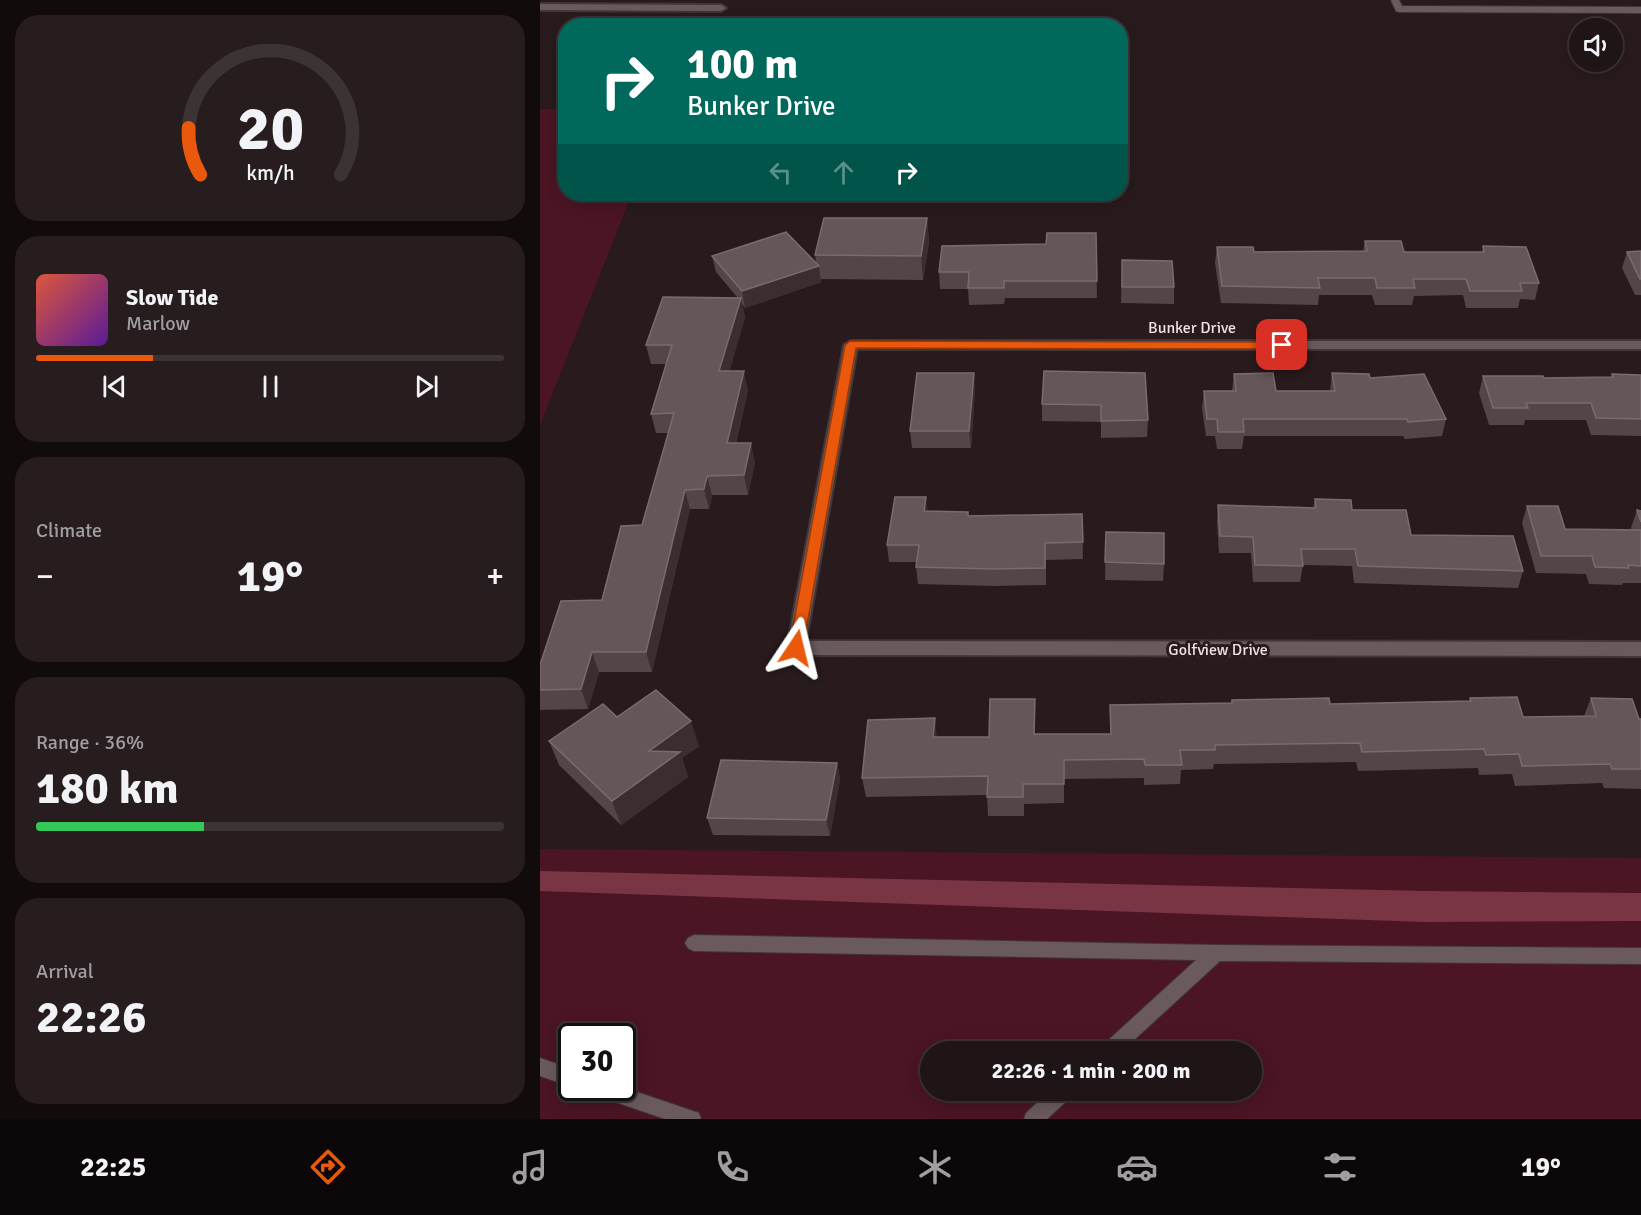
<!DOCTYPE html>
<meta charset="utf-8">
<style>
body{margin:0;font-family:Signika,sans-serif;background:#271d1f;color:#f1f3f6;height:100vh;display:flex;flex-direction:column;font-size:22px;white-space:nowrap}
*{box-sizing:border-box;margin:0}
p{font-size:20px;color:#a19ea1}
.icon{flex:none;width:33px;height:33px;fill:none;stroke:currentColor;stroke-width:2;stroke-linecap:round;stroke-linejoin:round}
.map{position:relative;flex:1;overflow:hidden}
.details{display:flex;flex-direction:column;gap:15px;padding:15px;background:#110b0c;width:540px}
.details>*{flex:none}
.hud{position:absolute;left:18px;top:18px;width:570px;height:183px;border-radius:24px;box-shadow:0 3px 15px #0003,0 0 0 2px #3c3335;background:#00695c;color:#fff;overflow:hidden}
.tools{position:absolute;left:1029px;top:18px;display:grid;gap:12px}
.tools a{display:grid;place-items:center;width:54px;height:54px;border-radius:50%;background:#1f1416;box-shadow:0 3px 15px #0003,0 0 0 2px #3c3335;font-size:30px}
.speed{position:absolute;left:18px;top:1023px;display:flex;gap:12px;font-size:30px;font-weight:700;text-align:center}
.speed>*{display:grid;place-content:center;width:78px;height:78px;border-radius:50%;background:#1f1416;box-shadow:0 3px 15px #0003,0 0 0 2px #3c3335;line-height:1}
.speed .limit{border:3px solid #111;border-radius:9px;background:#fff;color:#111}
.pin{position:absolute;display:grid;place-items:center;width:51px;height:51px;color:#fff;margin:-26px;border-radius:12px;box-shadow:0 3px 9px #0006}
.me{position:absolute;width:66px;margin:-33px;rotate:10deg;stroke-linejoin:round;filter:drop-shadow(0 0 4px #0008)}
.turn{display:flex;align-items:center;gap:21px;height:126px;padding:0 30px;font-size:27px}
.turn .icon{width:78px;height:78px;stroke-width:2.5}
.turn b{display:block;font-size:42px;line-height:51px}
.lanes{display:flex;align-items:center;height:57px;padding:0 30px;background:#0003;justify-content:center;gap:30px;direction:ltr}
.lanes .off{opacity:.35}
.big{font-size:45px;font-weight:700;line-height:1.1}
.details .tile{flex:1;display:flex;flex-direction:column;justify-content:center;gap:9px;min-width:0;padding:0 21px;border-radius:24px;background:#271d1f}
.details .dial{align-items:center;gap:0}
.dial svg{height:156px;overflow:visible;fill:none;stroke:#3c3335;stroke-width:7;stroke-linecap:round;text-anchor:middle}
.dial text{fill:#f1f3f6;stroke:none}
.song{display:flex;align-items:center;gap:18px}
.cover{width:72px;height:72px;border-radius:9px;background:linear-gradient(135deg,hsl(10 70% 55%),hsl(270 70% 35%))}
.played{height:6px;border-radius:3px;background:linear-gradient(90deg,#ea580c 25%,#3c3335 25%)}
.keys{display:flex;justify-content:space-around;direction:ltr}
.heat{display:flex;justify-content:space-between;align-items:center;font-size:33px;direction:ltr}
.charge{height:9px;border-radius:4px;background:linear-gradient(90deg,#34c759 36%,#3c3335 0)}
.trip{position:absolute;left:380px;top:1041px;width:342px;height:60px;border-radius:30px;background:#1f1416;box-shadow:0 3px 15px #0003,0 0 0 2px #3c3335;font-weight:700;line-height:60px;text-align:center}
.menu{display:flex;height:96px;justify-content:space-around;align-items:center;background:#0c0809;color:#a19ea1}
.menu .icon{width:42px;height:42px}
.menu .current{color:#ea580c}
.menu b{font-size:27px;color:#f1f3f6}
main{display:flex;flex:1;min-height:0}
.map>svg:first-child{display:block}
.green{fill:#4b1523;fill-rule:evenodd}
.water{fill:#793544}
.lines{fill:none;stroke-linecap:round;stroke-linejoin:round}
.service-casing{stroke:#413638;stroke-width:2}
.minor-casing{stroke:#413638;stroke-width:4}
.service{fill:#6a5a5c;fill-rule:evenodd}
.minor{fill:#6a5a5c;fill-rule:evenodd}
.wall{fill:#544548}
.shaded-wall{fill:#3c2d30}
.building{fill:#655658;stroke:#7a6b6e;stroke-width:1.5}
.route{fill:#ea580c;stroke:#983908;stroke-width:1.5}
.labels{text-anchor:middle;stroke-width:6;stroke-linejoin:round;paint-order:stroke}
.street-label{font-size:16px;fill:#ece1e3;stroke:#291b1d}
</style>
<main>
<section class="details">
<div class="tile dial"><svg viewBox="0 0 100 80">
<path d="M14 69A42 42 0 1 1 86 69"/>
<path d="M14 69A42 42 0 0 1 8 45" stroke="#ea580c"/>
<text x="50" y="56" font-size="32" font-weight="700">20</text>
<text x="50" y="72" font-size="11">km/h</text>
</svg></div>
<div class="tile">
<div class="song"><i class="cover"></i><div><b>Slow Tide</b><p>Marlow</p></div></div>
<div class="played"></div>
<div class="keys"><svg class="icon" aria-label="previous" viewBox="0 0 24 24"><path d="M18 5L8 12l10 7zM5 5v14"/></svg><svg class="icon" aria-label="pause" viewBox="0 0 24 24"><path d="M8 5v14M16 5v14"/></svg><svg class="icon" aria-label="next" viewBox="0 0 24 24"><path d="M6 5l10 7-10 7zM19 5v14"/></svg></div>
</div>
<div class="tile"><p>Climate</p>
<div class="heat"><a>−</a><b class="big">19°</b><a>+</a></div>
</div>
<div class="tile"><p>Range · 36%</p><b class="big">180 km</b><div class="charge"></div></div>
<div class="tile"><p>Arrival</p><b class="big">22:26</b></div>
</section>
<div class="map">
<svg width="1101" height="1119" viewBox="0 0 1101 1119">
<rect width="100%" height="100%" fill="#291b1d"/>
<!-- green -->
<path class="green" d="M 0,109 L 25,109 L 26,194 L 92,194 L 0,425 Z
M 0,849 L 1101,858 L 1101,1119 L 0,1119 ZM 32,1036 L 82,1036 L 82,1088 L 32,1088 ZM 390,1052 L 711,1052 L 711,1090 L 390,1090 Z"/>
<!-- water -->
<path class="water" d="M 0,871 L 885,891 L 1101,893 L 1101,921 L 884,922 L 0,891 Z"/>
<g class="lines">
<defs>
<path id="service" d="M 851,0 L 859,0 L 862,6 L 1101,7 L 1101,13 L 859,12 L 856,11 Z
M 154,935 L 676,945 L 1101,948 L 1101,964 L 680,961 L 581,1052 L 559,1052 L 562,1046 L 656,960 L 154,951 L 148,948 L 145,943 L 148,938 Z
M 0,1058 L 32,1069 L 32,1087 L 0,1076 Z
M 82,1087 L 159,1113 L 161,1119 L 125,1119 L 52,1094 L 50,1088 Z
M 511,1090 L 534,1090 L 532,1096 L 507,1119 L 484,1119 L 486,1113 Z"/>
<path id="minor" d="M 0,4 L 181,5 L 186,8 L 181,11 L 0,10 Z
M 311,341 L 1101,341 L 1101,349 L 317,349 L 266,641 L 1101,642 L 1101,656 L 256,655 L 250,653 L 247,648 L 304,345 Z"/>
</defs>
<!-- service casing -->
<use href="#service" class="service-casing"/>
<!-- minor casing -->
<use href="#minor" class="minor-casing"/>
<!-- service -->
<use href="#service" class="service"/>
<!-- minor -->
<use href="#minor" class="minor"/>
</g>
<!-- wall -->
<path class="wall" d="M 387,218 L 389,242 L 383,280 L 281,279 L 281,282 L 205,308 L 202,304 L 205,317 L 189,371 L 208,390 L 196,443 L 215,462 L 208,495 L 172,495 L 169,509 L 150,509 L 112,672 L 59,672 L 48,709 L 0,710 L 0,665 L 62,600 L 102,525 L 129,433 L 116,433 L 111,414 L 126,364 L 111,364 L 106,345 L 197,297 L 176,272 L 172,256 L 276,263 L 275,255 Z
M 556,233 L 557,298 L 465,298 L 464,304 L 429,305 L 428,289 L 400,289 L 399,272 L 506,244 Z
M 825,241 L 864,252 L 942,252 L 943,246 L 999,283 L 995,300 L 980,299 L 978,308 L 926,308 L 923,295 L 874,296 L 872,305 L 835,305 L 832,295 L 779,295 L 778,305 L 681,303 L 675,263 L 677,247 L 714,252 L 823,251 Z
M 1101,251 L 1101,295 L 1095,295 L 1082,268 L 1087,252 Z
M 582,260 L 634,287 L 634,304 L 581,303 Z
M 504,371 L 608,420 L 607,437 L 561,438 L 561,422 L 502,421 L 502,404 Z
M 792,373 L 830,378 L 906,419 L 902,436 L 865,439 L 863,436 L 704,436 L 702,449 L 677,449 L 675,436 L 666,436 L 662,408 L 664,391 L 692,391 L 694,374 L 736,391 L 790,391 Z
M 1072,374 L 1101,375 L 1101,436 L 1051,435 L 1046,420 L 985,420 L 984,425 L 949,425 L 939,393 L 943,376 L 1004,378 L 1071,377 Z
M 435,390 L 431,448 L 372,448 L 370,431 Z
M 775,499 L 812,510 L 871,535 L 983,571 L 978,588 L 814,583 L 812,566 L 763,565 L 760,582 L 713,582 L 711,553 L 679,553 L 677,522 L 678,505 L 773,508 Z
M 987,506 L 1025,529 L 1092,530 L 1091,528 L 1097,510 L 1101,511 L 1101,583 L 1083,583 L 1082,585 L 1049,584 L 1046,574 L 996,573 L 982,523 Z
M 388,511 L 429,516 L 542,514 L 543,559 L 506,560 L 506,585 L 454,586 L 378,584 L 376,567 L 377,562 L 349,562 L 347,545 Z
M 566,532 L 624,564 L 623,581 L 565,580 Z
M 930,698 L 983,717 L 1044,716 L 1051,698 L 1101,719 L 1101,789 L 1064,788 L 1062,783 L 975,786 L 972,774 L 939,775 L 938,768 L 818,771 L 816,762 L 674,764 L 673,769 L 641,770 L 640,784 L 604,785 L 604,778 L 524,779 L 524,803 L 484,804 L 484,816 L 448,816 L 447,795 L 326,797 L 322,778 L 397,737 L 449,737 L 495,699 L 495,734 L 570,734 L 570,705 L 691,703 L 692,700 L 790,704 L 929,701 Z
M 77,717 L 159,746 L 142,758 L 148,777 L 81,825 L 19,765 L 9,741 Z
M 297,763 L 300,779 L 290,836 L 173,835 L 167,818 Z"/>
<!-- shaded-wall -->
<path class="shaded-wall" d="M 387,218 L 389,242 L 383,280 L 381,256 Z
M 279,266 L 281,282 L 205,308 L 202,291 Z
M 201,298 L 205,317 L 184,391 L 179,371 Z
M 204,371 L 208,390 L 191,462 L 187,443 Z
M 434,373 L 435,390 L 431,448 L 429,431 Z
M 211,443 L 215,462 L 208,495 L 204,475 Z
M 167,476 L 172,495 L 169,509 L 164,489 Z
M 145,490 L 150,509 L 112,672 L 106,652 Z
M 386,497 L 388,515 L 384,511 Z
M 52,652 L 59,672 L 48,709 L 41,689 Z
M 495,699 L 495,754 L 494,734 Z
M 395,718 L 397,738 L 393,737 Z
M 151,721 L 159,746 L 142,758 L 148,777 L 81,825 L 72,801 L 109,751 Z
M 297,763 L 300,779 L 290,836 L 286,820 Z"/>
<!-- building -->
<path class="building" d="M 284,218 L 387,218 L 381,256 L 275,255 Z
M 246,232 L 279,266 L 202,291 L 172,256 Z
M 507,233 L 556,233 L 557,281 L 464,281 L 464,288 L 428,288 L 429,272 L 399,272 L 402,246 L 506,244 Z
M 825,241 L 861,241 L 864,252 L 944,252 L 943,246 L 986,247 L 999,283 L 980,283 L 982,291 L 930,291 L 926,279 L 873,279 L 875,288 L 837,288 L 835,278 L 778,278 L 780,288 L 682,286 L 677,247 L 713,247 L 714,252 L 827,251 Z
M 1101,251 L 1101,279 L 1100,279 L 1087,252 Z
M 582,260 L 632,261 L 634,287 L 582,287 Z
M 123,297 L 201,298 L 179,371 L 204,371 L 187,443 L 211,443 L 204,475 L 167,476 L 164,489 L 145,490 L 106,652 L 52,652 L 41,689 L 0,690 L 0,665 L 21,601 L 62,600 L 81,526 L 102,525 L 134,413 L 111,414 L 132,345 L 106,345 Z
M 504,371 L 605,373 L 608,420 L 561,421 L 561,405 L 502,404 Z
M 377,373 L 434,373 L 429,431 L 370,431 Z
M 733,373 L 736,391 L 795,391 L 792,373 L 829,374 L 830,378 L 884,374 L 906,419 L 868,422 L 867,419 L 703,419 L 704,432 L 678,432 L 677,419 L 667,419 L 664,391 L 696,391 L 694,374 Z
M 1072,374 L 1101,375 L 1101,419 L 1056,418 L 1051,403 L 986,403 L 988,408 L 953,408 L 943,376 L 1003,376 L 1004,378 L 1073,377 Z
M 355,497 L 386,497 L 384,511 L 428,512 L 428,516 L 542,514 L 543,542 L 505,543 L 505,568 L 453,569 L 376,567 L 379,545 L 347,545 Z
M 775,499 L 811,500 L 812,510 L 866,510 L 871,535 L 973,536 L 983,571 L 818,566 L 815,549 L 761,549 L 763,566 L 715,565 L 713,537 L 680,536 L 678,505 L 776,508 Z
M 987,506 L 1018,506 L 1025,529 L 1101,530 L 1101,566 L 1088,565 L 1089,568 L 1055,567 L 1052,556 L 1001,556 Z
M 1097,510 L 1101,511 L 1101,522 Z
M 566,532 L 624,533 L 624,564 L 565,562 Z
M 116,690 L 151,721 L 109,751 L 140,752 L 72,801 L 9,741 L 63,704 L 77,717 Z
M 977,697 L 983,717 L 1056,716 L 1051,698 L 1092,699 L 1099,719 L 1101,719 L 1101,769 L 1072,769 L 1070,764 L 982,766 L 979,754 L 946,755 L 944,749 L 822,752 L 820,743 L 675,745 L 675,750 L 640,750 L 642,765 L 605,765 L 604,759 L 524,760 L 524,784 L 483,784 L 483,797 L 447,797 L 448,776 L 322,778 L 328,720 L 395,718 L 393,737 L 449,737 L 450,699 L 495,699 L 494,734 L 571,734 L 570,705 L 692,703 L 692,700 L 789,698 L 790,704 L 931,701 L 930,698 Z
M 181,760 L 297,763 L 286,820 L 167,818 Z"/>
<!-- route -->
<path class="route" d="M 310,341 L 742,342 L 748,345 L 742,349 L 316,348 L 263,648 L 256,654 L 249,648 L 305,345 Z"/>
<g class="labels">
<!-- street labels -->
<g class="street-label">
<text x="652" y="333">Bunker Drive</text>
<text x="678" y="655">Golfview Drive</text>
</g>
</g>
</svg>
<div class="tools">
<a><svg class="icon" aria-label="sound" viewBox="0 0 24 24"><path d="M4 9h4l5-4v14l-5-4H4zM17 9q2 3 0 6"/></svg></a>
</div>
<div class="speed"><div class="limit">30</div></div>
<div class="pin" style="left:742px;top:345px;background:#d93025"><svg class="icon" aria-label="arrive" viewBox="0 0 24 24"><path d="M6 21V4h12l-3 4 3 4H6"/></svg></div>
<svg class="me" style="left:256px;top:648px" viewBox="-20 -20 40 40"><path d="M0-17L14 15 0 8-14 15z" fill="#ea580c" stroke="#fff" stroke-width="4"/></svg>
<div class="trip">22:26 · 1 min · 200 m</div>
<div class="hud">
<div class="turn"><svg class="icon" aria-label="right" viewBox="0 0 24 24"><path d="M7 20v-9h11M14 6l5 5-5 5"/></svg><div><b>100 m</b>Bunker Drive</div></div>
<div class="lanes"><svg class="icon off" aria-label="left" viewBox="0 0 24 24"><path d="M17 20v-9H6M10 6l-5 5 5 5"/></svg><svg class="icon off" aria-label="ahead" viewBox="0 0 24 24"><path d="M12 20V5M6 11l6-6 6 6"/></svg><svg class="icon" aria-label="right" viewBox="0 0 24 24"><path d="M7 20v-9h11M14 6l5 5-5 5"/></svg></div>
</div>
</div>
</main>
<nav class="menu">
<b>22:25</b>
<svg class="icon current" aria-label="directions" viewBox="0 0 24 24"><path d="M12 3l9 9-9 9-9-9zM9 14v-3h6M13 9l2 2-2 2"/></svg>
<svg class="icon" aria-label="music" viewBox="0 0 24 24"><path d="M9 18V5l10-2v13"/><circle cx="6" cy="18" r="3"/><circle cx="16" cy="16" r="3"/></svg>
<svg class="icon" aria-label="phone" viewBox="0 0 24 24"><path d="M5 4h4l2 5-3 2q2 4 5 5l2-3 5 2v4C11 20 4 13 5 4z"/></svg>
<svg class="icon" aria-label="climate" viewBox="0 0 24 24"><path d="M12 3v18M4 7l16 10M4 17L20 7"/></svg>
<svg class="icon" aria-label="car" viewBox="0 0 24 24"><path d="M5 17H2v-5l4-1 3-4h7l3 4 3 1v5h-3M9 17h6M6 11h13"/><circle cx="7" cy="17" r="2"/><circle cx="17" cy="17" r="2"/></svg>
<svg class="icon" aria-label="filters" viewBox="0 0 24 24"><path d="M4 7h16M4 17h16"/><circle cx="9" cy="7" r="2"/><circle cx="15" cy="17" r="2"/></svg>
<b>19°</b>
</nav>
